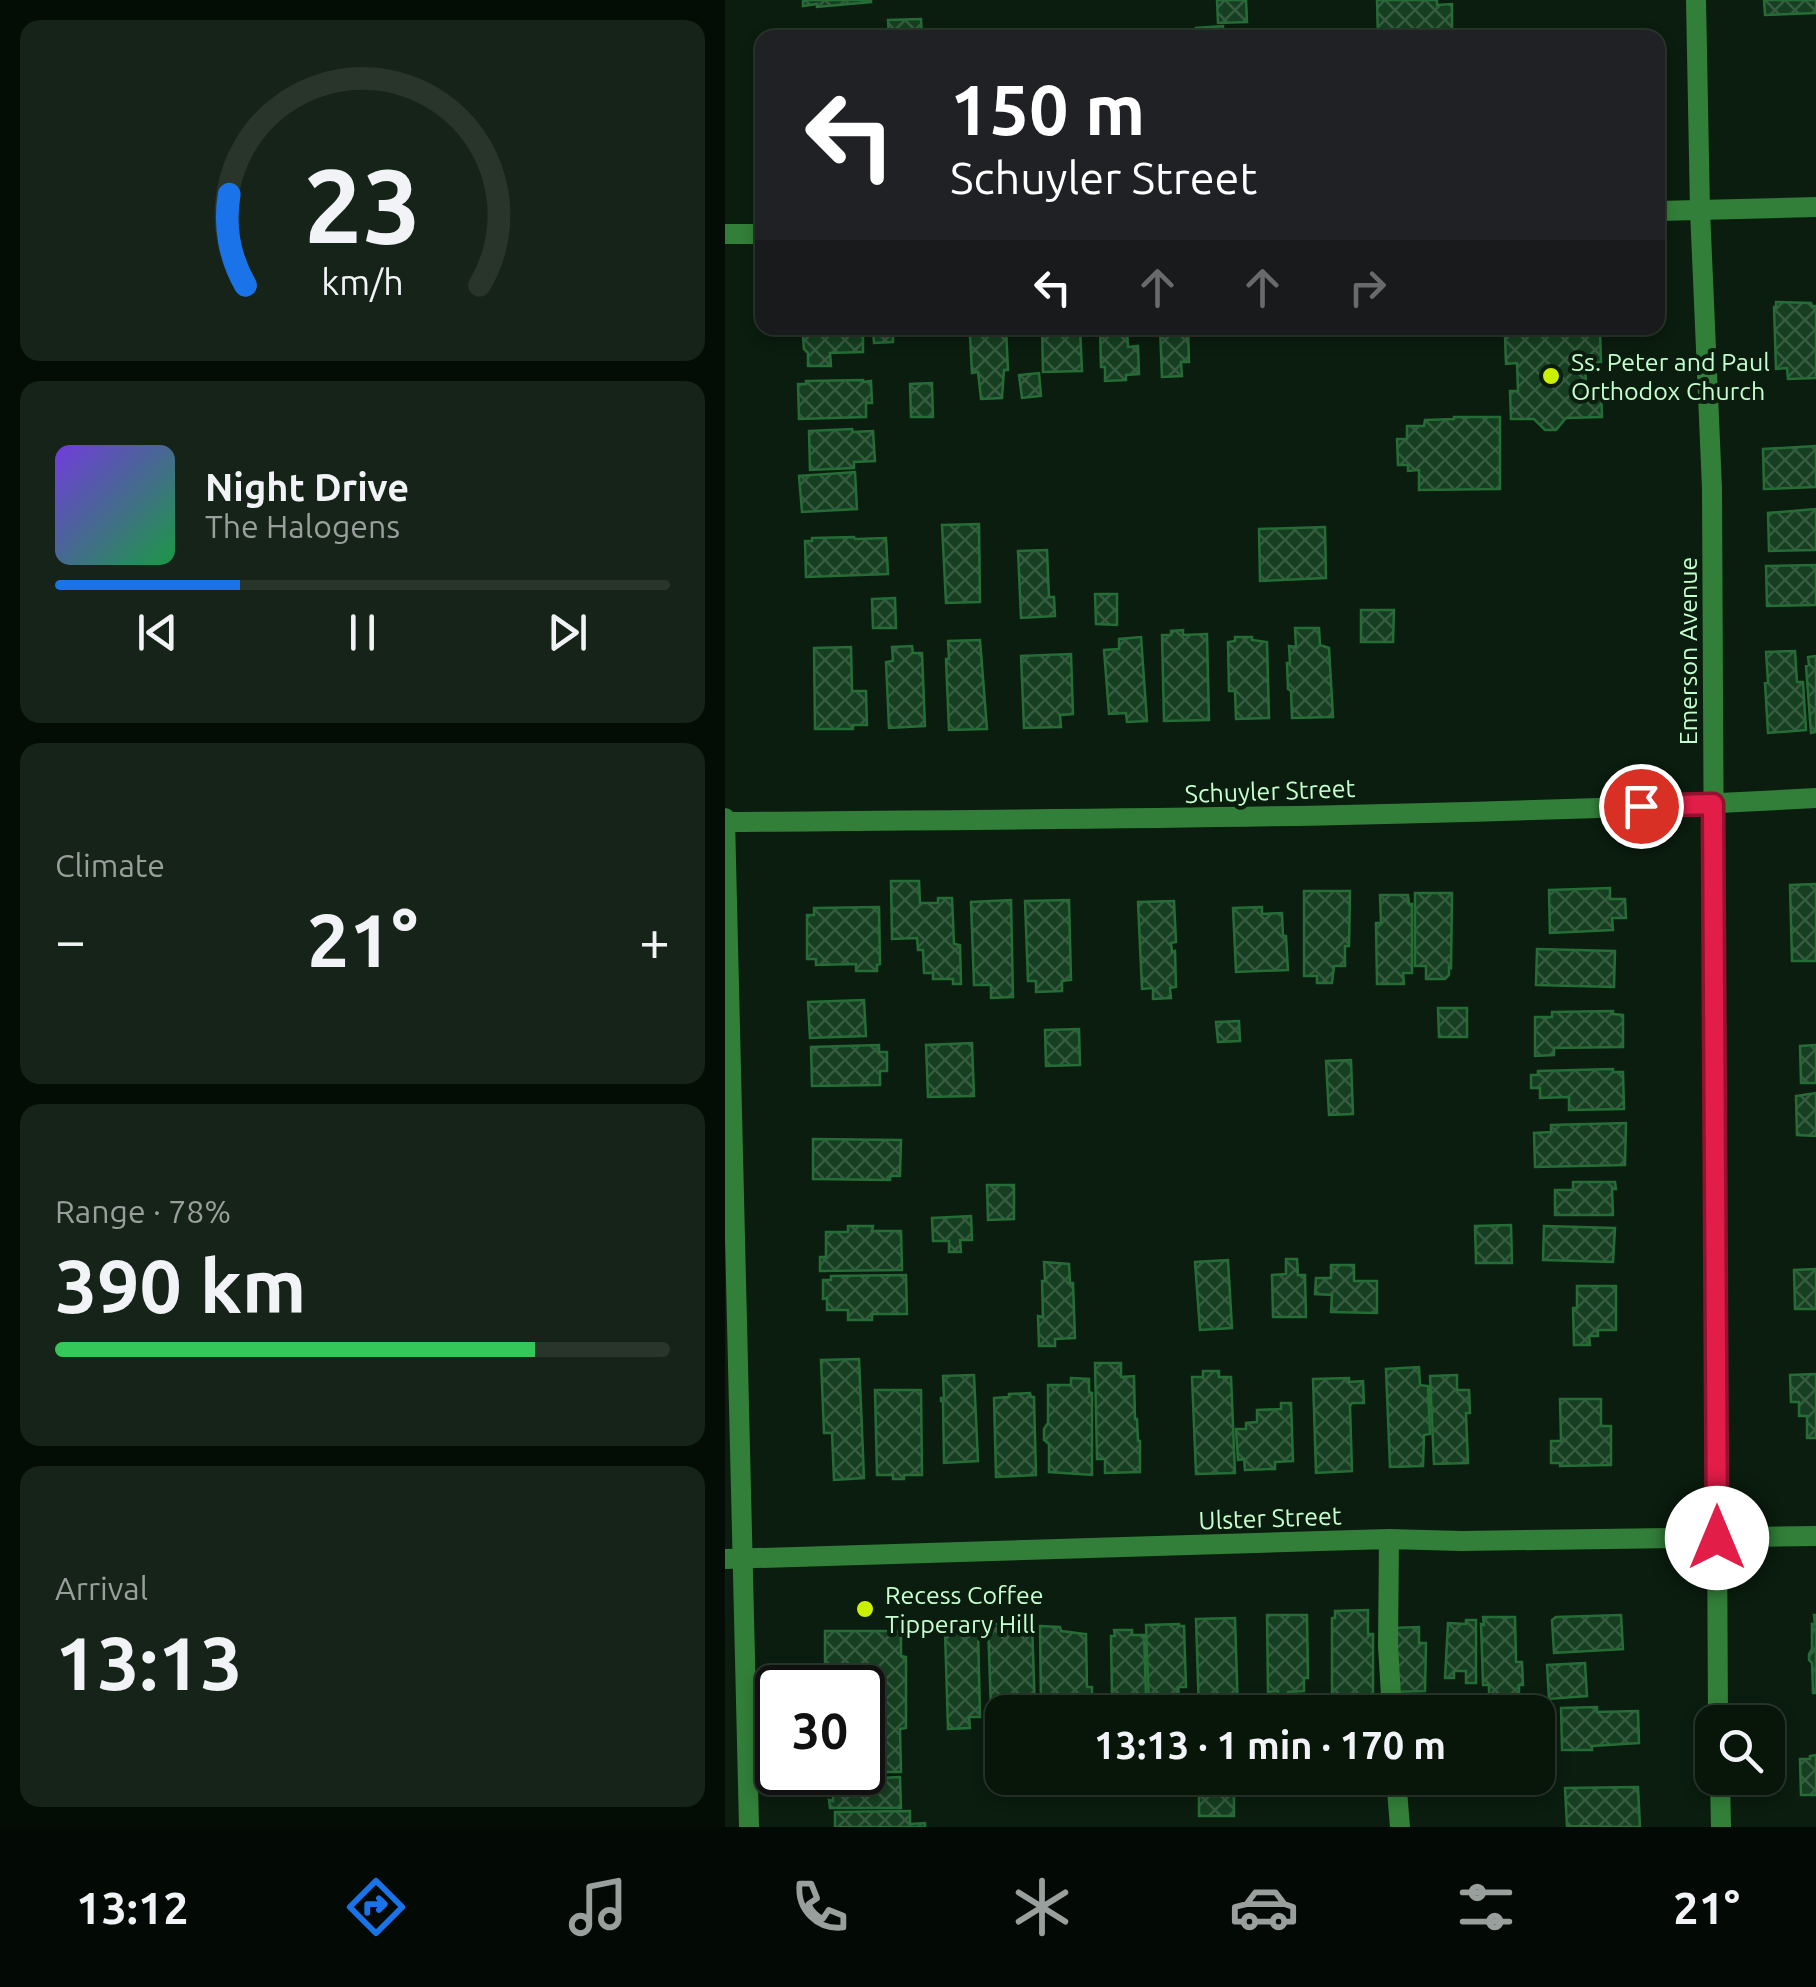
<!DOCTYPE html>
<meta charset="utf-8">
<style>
body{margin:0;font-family:Ubuntu,sans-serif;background:#162318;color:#f1f3f6;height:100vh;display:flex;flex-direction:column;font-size:38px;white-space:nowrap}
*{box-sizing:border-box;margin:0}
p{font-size:32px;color:#989f9c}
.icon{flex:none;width:55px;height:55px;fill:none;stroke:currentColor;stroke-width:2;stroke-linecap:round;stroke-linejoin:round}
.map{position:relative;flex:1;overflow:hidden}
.sheet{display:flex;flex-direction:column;gap:20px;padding:20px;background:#040c06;width:725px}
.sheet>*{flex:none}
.guide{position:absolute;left:30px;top:30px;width:910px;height:305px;border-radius:20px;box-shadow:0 5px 15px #0003,0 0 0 2px #29352b;background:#202124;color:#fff;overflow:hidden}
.tools{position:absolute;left:970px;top:1705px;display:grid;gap:20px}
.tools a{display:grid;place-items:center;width:90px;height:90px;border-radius:20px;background:#08160a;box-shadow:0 5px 15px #0003,0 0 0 2px #29352b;font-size:50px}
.speed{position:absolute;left:30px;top:1665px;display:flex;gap:20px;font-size:50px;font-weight:700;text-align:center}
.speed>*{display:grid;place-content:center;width:130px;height:130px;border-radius:50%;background:#08160a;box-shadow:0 5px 15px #0003,0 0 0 2px #29352b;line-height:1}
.speed .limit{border:5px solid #111;border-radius:15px;background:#fff;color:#111}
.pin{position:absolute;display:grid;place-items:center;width:85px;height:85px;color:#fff;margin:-42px;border:5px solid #fff;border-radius:50%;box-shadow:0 2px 10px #0007}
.me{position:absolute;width:110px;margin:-55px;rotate:0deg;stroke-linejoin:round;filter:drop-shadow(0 0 8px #0008)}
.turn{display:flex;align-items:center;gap:35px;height:210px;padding:0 30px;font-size:45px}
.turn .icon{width:130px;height:130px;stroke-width:2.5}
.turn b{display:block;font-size:70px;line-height:85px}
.lanes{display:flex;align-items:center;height:95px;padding:0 30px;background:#0003;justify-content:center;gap:50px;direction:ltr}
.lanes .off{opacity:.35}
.big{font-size:75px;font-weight:700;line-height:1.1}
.sheet .widget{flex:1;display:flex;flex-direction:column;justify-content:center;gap:15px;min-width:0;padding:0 35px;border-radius:20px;background:#162318}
.sheet .dial{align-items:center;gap:0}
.dial svg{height:260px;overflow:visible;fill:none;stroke:#29352b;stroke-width:7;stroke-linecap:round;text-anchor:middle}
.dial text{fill:#f1f3f6;stroke:none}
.song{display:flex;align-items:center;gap:30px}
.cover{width:120px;height:120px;border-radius:15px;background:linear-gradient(135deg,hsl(260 70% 55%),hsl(140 70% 35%))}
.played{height:10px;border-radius:5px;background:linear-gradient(90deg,#1a73e8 30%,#29352b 30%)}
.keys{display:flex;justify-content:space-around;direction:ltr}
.heat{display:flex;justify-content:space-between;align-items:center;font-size:55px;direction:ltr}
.charge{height:15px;border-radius:8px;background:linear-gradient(90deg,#34c759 78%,#29352b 0)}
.trip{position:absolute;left:260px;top:1695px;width:570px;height:100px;border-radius:20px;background:#08160a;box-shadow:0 5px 15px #0003,0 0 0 2px #29352b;font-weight:700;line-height:100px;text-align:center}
.dock{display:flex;height:160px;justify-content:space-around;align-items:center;background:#030904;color:#989f9c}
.dock .icon{width:70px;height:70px}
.dock .selected{color:#1a73e8}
.dock b{font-size:45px;color:#f1f3f6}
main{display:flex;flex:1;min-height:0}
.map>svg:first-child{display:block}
.building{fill:url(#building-cross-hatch);stroke:#256c37;stroke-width:2.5}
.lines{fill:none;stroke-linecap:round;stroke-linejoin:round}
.minor{stroke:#327f39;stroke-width:20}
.tertiary{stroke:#327f39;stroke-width:20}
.route-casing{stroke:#92132f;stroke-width:25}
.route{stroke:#e11d48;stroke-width:18}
.poi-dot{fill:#cbf100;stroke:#0a1d0e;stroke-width:4}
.labels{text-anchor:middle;stroke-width:8;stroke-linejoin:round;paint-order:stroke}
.poi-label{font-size:25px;fill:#c6ffcf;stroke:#0a1d0e;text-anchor:start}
.street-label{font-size:25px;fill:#c6ffcf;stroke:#0a1d0e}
</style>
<main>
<section class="sheet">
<div class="widget dial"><svg viewBox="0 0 100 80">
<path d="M14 69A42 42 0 1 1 86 69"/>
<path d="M14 69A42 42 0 0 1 9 41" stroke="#1a73e8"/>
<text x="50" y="56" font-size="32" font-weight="700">23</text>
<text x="50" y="72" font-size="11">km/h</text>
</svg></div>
<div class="widget">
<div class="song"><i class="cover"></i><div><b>Night Drive</b><p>The Halogens</p></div></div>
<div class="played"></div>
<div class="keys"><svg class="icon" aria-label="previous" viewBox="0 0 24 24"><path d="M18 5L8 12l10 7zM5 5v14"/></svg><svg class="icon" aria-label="pause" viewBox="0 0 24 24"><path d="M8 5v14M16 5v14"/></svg><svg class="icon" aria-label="next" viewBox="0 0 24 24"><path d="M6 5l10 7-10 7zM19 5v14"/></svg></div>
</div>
<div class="widget"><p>Climate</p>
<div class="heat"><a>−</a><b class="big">21°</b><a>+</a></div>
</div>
<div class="widget"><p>Range · 78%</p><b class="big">390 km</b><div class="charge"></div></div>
<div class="widget"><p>Arrival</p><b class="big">13:13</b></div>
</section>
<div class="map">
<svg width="1091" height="1827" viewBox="0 0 1091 1827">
<defs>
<pattern id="building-cross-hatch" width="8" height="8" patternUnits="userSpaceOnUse" patternTransform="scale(2.5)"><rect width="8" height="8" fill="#153f20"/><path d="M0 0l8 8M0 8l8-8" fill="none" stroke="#365c3f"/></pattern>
</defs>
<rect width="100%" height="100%" fill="#0a1d0e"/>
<!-- building -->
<path class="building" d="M 78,0 L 146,0 L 146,2 L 92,7 L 92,4 L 78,6 Z
M 492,0 L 521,0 L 522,22 L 493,23 Z
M 652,0 L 712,0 L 712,5 L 727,4 L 727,38 L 653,38 Z
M 1039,0 L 1091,0 L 1091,13 L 1040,15 Z
M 196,19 L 197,38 L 164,38 L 163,20 Z
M 498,26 L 498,38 L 471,38 L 471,28 Z
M 1051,302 L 1086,303 L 1087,306 L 1091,306 L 1091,378 L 1063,379 L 1062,368 L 1051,369 L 1049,307 L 1051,307 Z
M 82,328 L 138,328 L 138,352 L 105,353 L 106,366 L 83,366 L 83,353 L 79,349 L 78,338 Z
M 148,328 L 168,328 L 168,342 L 149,343 Z
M 256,328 L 281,328 L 283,370 L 279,370 L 277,398 L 256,399 L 253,372 L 247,373 L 245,336 L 256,335 Z
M 317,328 L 355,328 L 357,371 L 318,372 Z
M 375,328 L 402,328 L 403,347 L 413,346 L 414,374 L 401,375 L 401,380 L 380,381 L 380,367 L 376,367 Z
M 435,328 L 463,328 L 464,362 L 456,362 L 457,376 L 437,377 Z
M 791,328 L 841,328 L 841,330 L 856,329 L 856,333 L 875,333 L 876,362 L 860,362 L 861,388 L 876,388 L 877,417 L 841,418 L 831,430 L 820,430 L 809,419 L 786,419 L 785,391 L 793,391 L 792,363 L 781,364 L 780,336 L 791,335 Z
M 314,373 L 316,396 L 297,398 L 294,375 Z
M 138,380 L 138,382 L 146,381 L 147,403 L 141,403 L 141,417 L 74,419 L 73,384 L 81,384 L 81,381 Z
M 207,383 L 208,417 L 186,417 L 185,384 Z
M 729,417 L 775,417 L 775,489 L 694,490 L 694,470 L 683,471 L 683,465 L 673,465 L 672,439 L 682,439 L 682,426 L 699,426 L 700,420 L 729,419 Z
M 127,429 L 128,432 L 148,431 L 150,461 L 129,462 L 129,468 L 85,470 L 84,431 Z
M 1091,446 L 1091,487 L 1039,489 L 1038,449 Z
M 130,472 L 132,509 L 77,512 L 74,476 Z
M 1091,509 L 1091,550 L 1044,551 L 1043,513 Z
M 254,524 L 255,602 L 221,603 L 217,525 Z
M 600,527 L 601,578 L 535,581 L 534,529 Z
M 129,537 L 130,539 L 161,538 L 163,574 L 81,577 L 80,541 L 87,541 L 87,538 Z
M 322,550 L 324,597 L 329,597 L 330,616 L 296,618 L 293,551 Z
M 1091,565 L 1091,605 L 1042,606 L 1041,566 Z
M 370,594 L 392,594 L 392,625 L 371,624 Z
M 170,598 L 171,628 L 148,628 L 147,599 Z
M 636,610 L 669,610 L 668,642 L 636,642 Z
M 570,628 L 594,628 L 595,645 L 604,648 L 608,717 L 567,718 L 566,691 L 563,689 L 562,663 L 565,663 L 564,646 L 571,647 Z
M 458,630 L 458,635 L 482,634 L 484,720 L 439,721 L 437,635 L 446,635 L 446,631 Z
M 416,637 L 422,721 L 402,722 L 401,713 L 384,714 L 379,650 L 394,649 L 394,639 Z
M 510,637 L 527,637 L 527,640 L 542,642 L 544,718 L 511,719 L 510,691 L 504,691 L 503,642 L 510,641 Z
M 255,640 L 262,729 L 224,730 L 221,659 L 224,659 L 223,641 Z
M 187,646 L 188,653 L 197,653 L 200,726 L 164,728 L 161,662 L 168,661 L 167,647 Z
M 126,647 L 127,691 L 141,691 L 142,725 L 128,725 L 128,729 L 90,729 L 89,648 Z
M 1070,651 L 1072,682 L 1078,682 L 1081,730 L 1043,733 L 1040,683 L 1043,682 L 1041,652 Z
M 346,654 L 348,714 L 335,715 L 336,727 L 299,728 L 296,656 Z
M 1091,656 L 1091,732 L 1086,733 L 1081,666 L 1084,665 L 1083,657 Z
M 166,881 L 194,881 L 195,903 L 213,903 L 213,898 L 227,898 L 229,944 L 235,945 L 236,984 L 228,984 L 228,979 L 208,979 L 208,973 L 199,973 L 198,950 L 193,950 L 192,938 L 167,939 Z
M 1091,884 L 1091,961 L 1067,961 L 1065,885 Z
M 885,888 L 885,899 L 900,899 L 901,918 L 887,918 L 888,930 L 825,933 L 824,890 Z
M 579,891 L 625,891 L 624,946 L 620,946 L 620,966 L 609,966 L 607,983 L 592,983 L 592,976 L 579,976 Z
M 690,893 L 727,893 L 726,968 L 724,967 L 724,975 L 720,979 L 701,979 L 701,966 L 690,966 Z
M 655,895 L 683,895 L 684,904 L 687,904 L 687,973 L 678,973 L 679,984 L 652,984 L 651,923 L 656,923 Z
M 286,900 L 288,997 L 266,998 L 266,985 L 249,985 L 246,902 Z
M 344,900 L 346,980 L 337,981 L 337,991 L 311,992 L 311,981 L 303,981 L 300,901 Z
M 449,901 L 451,942 L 446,943 L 447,952 L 450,951 L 451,987 L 445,988 L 446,998 L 428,999 L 428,988 L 417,989 L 413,902 Z
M 154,907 L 155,964 L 152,965 L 152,971 L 131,971 L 131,964 L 91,965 L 91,959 L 82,959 L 82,915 L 89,915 L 89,908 Z
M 537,907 L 537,914 L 557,913 L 558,936 L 561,936 L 563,970 L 511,972 L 508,908 Z
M 812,949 L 890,951 L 889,987 L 811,985 Z
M 139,1000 L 141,1036 L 85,1038 L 83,1002 Z
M 713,1008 L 742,1008 L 742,1037 L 714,1037 Z
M 888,1011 L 888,1014 L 898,1015 L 898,1047 L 829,1048 L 829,1055 L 810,1056 L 810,1017 L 827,1017 L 827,1012 Z
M 514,1021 L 515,1041 L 493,1042 L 491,1022 Z
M 354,1029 L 355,1065 L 321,1066 L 320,1030 Z
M 247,1043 L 249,1096 L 203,1097 L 201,1045 Z
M 154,1045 L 154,1052 L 162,1052 L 162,1071 L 155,1071 L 155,1085 L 87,1086 L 86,1047 Z
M 1091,1045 L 1091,1083 L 1076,1083 L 1075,1046 Z
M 626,1060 L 628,1114 L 604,1115 L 601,1061 Z
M 888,1069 L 888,1072 L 898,1072 L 899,1109 L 844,1110 L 844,1097 L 815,1098 L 815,1088 L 806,1088 L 806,1075 L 813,1075 L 813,1071 Z
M 1091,1093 L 1091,1136 L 1072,1135 L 1071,1096 Z
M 901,1123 L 900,1165 L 810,1167 L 809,1133 L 826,1132 L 826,1125 Z
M 88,1139 L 176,1140 L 175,1176 L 165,1176 L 165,1180 L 88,1179 Z
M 848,1182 L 890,1182 L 891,1189 L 887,1189 L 888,1215 L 830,1215 L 830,1190 L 848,1190 Z
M 262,1185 L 289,1185 L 289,1219 L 263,1220 Z
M 246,1216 L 247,1240 L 235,1240 L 236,1252 L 224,1252 L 224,1241 L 208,1241 L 207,1218 Z
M 786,1225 L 787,1263 L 751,1263 L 750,1226 Z
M 123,1226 L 148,1226 L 147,1231 L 176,1231 L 177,1270 L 95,1271 L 95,1257 L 101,1257 L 101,1232 L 123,1232 Z
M 819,1226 L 890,1228 L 888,1262 L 818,1260 Z
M 561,1259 L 572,1259 L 573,1275 L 580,1275 L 581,1317 L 548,1317 L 547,1275 L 561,1274 Z
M 503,1260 L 507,1328 L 475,1330 L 470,1262 Z
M 319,1262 L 344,1264 L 345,1283 L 348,1283 L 350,1338 L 330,1339 L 330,1346 L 314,1346 L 313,1316 L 318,1317 L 317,1281 L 320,1281 Z
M 606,1265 L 629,1265 L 629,1281 L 652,1281 L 652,1313 L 606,1312 L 607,1295 L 590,1294 L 591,1278 L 606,1278 Z
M 1091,1269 L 1091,1309 L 1070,1309 L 1069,1270 Z
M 181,1275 L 182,1314 L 147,1314 L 147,1320 L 123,1320 L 123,1310 L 102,1310 L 102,1298 L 98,1299 L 98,1280 L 106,1280 L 106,1276 Z
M 852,1286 L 891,1286 L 891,1330 L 873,1330 L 873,1336 L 864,1336 L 865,1345 L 849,1345 L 848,1308 L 852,1308 Z
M 134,1359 L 139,1478 L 109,1480 L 107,1433 L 99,1433 L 96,1360 Z
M 370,1363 L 396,1363 L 396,1377 L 409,1376 L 410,1419 L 412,1419 L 413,1441 L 415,1441 L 415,1472 L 380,1473 L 380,1459 L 372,1459 Z
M 694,1367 L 695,1385 L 703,1386 L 705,1434 L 699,1435 L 698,1466 L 665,1467 L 661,1369 Z
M 478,1371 L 494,1371 L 494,1377 L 506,1377 L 510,1473 L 471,1474 L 467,1377 L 478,1377 Z
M 1091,1374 L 1091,1438 L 1082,1438 L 1082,1416 L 1074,1416 L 1074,1402 L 1066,1402 L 1065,1375 Z
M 249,1375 L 253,1461 L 219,1463 L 218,1402 L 216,1401 L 216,1398 L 219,1398 L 218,1376 Z
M 732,1375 L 732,1390 L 744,1390 L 745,1413 L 741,1413 L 743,1463 L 709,1464 L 705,1376 Z
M 346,1378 L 364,1379 L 364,1392 L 367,1393 L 367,1475 L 324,1472 L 324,1444 L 319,1440 L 319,1429 L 323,1423 L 323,1385 L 346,1385 Z
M 624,1378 L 624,1382 L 638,1381 L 639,1403 L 627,1403 L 625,1406 L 627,1471 L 591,1473 L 588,1379 Z
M 150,1390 L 196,1390 L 197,1475 L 179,1475 L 179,1479 L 168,1479 L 168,1475 L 152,1475 Z
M 305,1393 L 306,1397 L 309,1397 L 311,1475 L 271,1477 L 269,1398 L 284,1397 L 284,1394 Z
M 835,1399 L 876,1399 L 876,1426 L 886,1426 L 886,1465 L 835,1466 L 835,1463 L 826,1463 L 826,1441 L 836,1441 Z
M 556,1403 L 566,1403 L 568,1461 L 550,1462 L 550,1469 L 520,1470 L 519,1459 L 513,1460 L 511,1429 L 521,1429 L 521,1423 L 532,1422 L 532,1410 L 556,1409 Z
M 643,1610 L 643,1634 L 648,1634 L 648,1698 L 607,1698 L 607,1618 L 610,1618 L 610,1611 Z
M 542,1615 L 582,1615 L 583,1678 L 579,1678 L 579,1691 L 563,1692 L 563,1701 L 553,1701 L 553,1691 L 543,1692 Z
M 896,1615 L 898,1649 L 829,1653 L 827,1620 L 831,1617 Z
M 1089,1615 L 1091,1615 L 1091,1693 L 1088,1693 L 1087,1663 L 1084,1660 L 1084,1654 L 1087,1649 L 1087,1624 L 1090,1625 Z
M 758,1617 L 790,1617 L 791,1662 L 797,1662 L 798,1685 L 794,1685 L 794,1697 L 764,1699 L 764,1685 L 758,1685 L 756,1624 L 759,1625 Z
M 510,1618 L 513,1712 L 474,1712 L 471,1619 Z
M 741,1620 L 751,1620 L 751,1683 L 741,1683 L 741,1671 L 729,1671 L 729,1678 L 720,1678 L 723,1623 L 741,1624 Z
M 263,1624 L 307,1624 L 310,1710 L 284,1711 L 284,1712 L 278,1712 L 278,1718 L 271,1718 L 271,1711 L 266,1710 Z
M 454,1624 L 454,1626 L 459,1626 L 461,1687 L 453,1687 L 454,1696 L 436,1697 L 436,1705 L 424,1705 L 421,1625 Z
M 315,1626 L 335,1627 L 336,1631 L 361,1634 L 362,1687 L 367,1687 L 367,1707 L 316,1708 Z
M 694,1627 L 694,1643 L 701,1643 L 700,1691 L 667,1692 L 666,1628 Z
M 253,1630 L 255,1717 L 244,1717 L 245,1728 L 223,1729 L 220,1631 Z
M 389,1630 L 407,1630 L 407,1635 L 419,1635 L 421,1696 L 387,1697 L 386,1636 L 390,1636 Z
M 100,1631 L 176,1631 L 176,1656 L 181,1657 L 181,1728 L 175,1729 L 176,1772 L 138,1772 L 138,1688 L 100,1688 Z
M 860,1663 L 862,1696 L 824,1699 L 822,1665 Z
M 872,1707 L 872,1712 L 913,1711 L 914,1743 L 867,1746 L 867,1750 L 837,1750 L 836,1708 Z
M 1091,1755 L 1091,1795 L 1076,1795 L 1075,1759 L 1085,1759 L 1085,1756 Z
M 175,1777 L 176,1808 L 105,1808 L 104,1800 L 108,1801 L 108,1780 Z
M 474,1778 L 509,1778 L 509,1816 L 474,1816 Z
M 913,1787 L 915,1827 L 842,1826 L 840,1788 Z
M 185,1811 L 185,1824 L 200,1823 L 200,1827 L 110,1827 L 110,1812 Z"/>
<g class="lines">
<!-- minor -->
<path class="minor" d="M 971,0 L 975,210 L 987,488 L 993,1722
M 932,211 L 1091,207
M 0,234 L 38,234
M 0,822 C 364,819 728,818 1091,798
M 664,1539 L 663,1646 L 667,1712
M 0,1559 L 664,1539 L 737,1541 L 1091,1536
M 671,1778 L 675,1827
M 995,1778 L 996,1827"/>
<!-- tertiary -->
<path class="tertiary" d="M 0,818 L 24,1827"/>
</g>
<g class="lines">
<defs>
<path id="route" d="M 916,806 L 988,804 L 992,1538"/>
</defs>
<!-- route casing -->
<use href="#route" class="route-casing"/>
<!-- route -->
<use href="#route" class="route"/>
</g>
<!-- markers -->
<g class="poi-dot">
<circle cx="826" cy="376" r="10"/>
<circle cx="140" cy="1609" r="10"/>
</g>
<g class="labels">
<!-- poi labels -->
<g class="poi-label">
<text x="846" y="371">Ss. Peter and Paul<tspan x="846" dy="29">Orthodox Church</tspan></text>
<text x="160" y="1604">Recess Coffee<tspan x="160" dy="29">Tipperary Hill</tspan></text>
</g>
<!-- street labels -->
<g class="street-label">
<text transform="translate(963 651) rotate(-90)" y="9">Emerson Avenue</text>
<text transform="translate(545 791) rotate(-2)" y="9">Schuyler Street</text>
<text transform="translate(545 1518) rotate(-2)" y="9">Ulster Street</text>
</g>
</g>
</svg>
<div class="tools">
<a><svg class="icon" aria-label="search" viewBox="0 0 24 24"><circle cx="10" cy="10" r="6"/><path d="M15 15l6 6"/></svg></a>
</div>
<div class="speed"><div class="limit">30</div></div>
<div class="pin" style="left:916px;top:806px;background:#d93025"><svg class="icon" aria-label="arrive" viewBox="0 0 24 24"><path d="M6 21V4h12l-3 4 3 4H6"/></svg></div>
<svg class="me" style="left:992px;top:1538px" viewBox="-20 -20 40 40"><circle r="19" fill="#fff"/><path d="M0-13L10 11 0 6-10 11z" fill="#e11d48"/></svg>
<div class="trip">13:13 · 1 min · 170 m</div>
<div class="guide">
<div class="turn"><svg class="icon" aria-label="left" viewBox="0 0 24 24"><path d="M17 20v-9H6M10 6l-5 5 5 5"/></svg><div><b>150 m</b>Schuyler Street</div></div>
<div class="lanes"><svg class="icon" aria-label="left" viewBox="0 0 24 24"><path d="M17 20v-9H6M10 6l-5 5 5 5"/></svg><svg class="icon off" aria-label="ahead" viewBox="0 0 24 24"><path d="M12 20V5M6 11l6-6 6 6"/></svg><svg class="icon off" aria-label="ahead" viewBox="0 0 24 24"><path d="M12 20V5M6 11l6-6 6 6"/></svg><svg class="icon off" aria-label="right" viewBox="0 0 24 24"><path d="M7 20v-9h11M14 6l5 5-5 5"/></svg></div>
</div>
</div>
</main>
<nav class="dock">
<b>13:12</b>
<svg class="icon selected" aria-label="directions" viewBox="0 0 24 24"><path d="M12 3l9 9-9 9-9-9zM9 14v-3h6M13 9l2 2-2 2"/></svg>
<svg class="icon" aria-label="music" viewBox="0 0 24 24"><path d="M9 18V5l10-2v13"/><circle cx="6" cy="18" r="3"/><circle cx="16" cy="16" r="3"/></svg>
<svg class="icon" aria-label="phone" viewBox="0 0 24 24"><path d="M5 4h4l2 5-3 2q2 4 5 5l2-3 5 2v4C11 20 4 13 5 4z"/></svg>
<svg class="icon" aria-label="climate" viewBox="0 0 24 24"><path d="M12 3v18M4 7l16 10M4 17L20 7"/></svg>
<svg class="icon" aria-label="car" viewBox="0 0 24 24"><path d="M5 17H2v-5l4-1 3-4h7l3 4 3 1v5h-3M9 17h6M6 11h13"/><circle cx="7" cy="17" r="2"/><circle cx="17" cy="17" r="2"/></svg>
<svg class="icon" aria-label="filters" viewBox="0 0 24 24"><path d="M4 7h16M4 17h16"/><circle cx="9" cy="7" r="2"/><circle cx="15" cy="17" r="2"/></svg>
<b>21°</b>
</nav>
